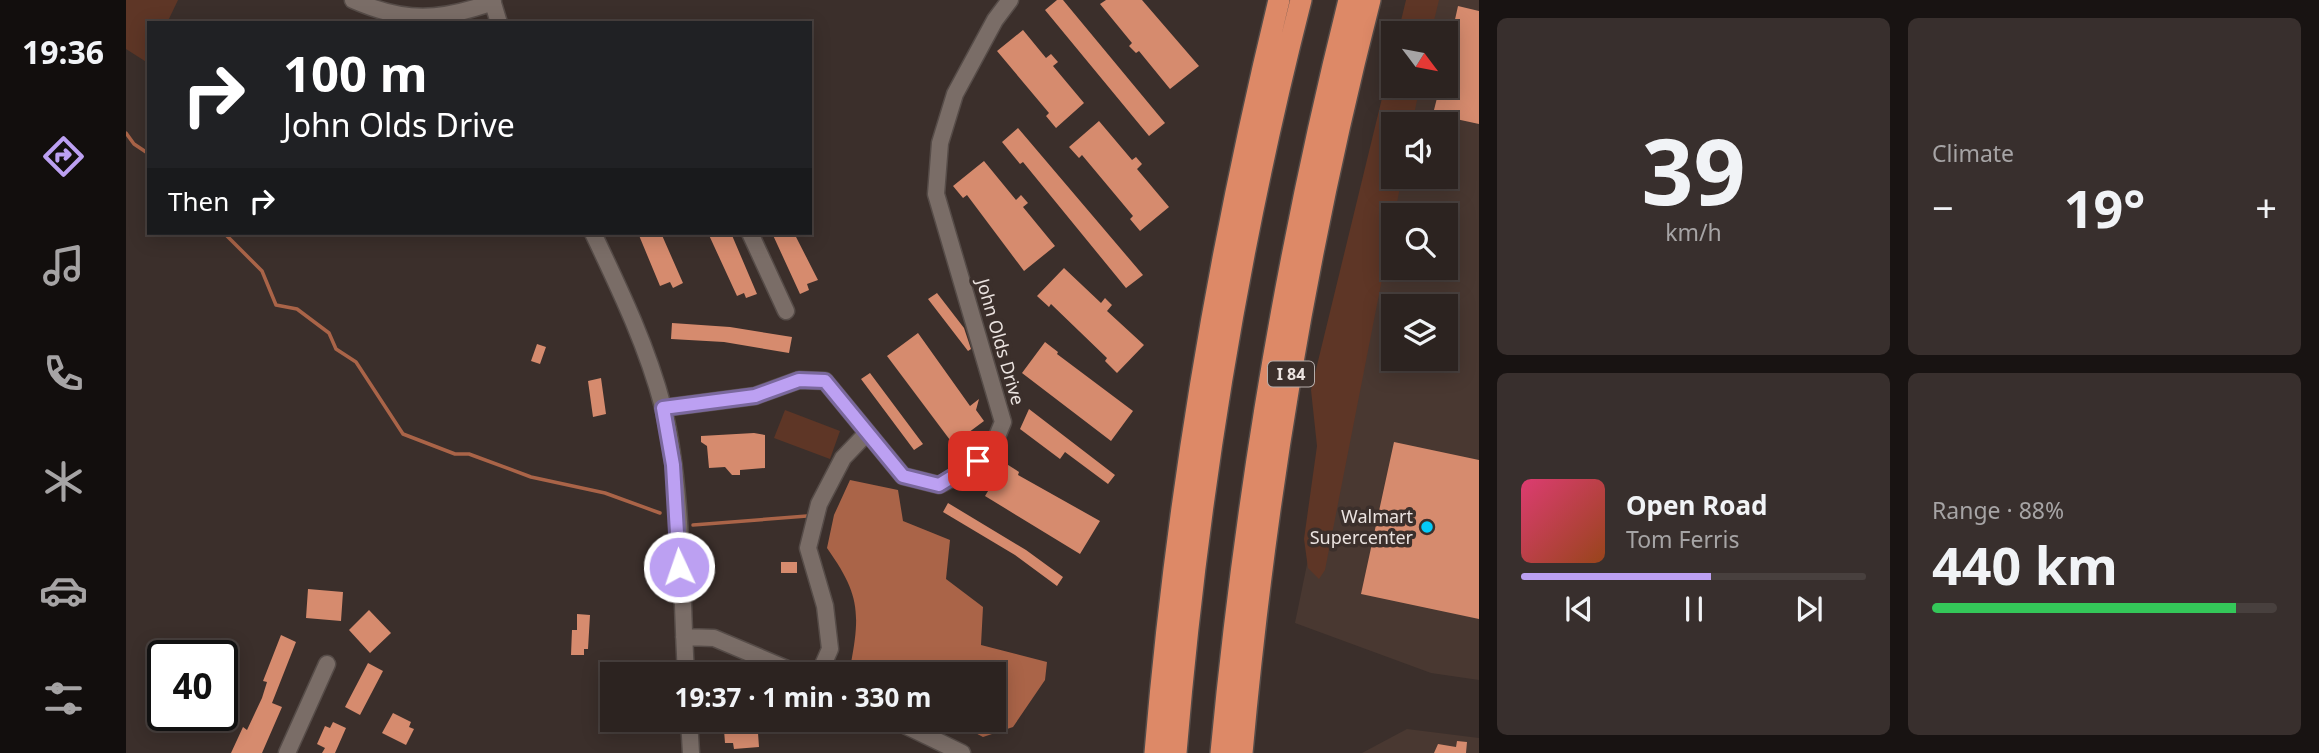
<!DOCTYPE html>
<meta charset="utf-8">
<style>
body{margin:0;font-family:"Noto Sans",sans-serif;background:#382f2d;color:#f1f3f6;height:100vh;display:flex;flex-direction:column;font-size:26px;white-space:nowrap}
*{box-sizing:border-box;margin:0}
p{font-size:23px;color:#a6a4a5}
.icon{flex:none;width:38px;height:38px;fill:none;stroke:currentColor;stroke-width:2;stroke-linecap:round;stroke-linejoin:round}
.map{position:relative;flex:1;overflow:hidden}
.side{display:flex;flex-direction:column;gap:18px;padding:18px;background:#181312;width:840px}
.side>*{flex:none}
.banner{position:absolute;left:21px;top:21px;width:665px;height:214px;border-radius:0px;box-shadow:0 4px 18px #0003,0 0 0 2px #48403e;background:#202124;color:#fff;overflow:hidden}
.needle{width:46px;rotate:122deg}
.buttons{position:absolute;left:1255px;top:21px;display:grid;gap:14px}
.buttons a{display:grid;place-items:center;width:77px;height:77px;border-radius:0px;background:#2c2320;box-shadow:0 4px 18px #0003,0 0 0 2px #48403e;font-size:35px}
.speed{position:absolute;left:21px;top:640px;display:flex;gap:14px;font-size:35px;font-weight:700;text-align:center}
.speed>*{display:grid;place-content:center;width:91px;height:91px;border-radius:50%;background:#2c2320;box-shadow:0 4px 18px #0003,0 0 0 2px #48403e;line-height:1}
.speed .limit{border:4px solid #111;border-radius:10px;background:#fff;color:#111}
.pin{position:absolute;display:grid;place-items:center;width:60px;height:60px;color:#fff;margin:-30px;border-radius:14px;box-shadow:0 4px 10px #0006}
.me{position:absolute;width:77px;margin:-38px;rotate:357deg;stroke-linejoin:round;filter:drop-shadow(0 0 5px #0008)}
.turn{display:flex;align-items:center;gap:24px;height:147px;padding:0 21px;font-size:32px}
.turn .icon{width:91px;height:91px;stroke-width:2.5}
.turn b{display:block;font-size:49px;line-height:60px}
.then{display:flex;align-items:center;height:66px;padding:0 21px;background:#0003;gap:14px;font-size:26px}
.big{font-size:52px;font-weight:700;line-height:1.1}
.side .tile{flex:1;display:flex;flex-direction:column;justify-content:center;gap:10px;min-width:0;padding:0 24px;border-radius:10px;background:#382f2d}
.side .dial{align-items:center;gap:0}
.dial b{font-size:91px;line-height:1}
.song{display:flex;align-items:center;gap:21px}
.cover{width:84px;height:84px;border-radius:10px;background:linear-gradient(135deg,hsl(340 70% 55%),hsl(20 70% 35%))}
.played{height:7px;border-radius:4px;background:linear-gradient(90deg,#bca0f2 55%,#48403e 55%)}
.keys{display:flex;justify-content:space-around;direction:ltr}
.heat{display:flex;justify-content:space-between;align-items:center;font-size:38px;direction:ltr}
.charge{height:10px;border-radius:5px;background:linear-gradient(90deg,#34c759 88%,#48403e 0)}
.side .tiles{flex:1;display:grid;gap:18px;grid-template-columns:repeat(2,1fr)}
.trip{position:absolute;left:474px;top:662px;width:406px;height:70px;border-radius:0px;background:#2c2320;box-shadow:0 4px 18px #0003,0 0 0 2px #48403e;font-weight:700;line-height:70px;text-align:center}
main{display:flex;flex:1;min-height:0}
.tab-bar{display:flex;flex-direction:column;width:126px;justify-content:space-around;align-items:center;background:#120e0d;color:#a6a4a5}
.tab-bar .icon{width:49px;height:49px}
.tab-bar .on{color:#bca0f2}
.tab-bar b{font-size:32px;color:#f1f3f6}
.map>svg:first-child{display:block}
.built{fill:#493831;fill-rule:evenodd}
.green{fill:#5e3626}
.water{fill:#aa6448}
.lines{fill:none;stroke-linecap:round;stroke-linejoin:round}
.stream{stroke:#aa6448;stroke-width:3.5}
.building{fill:#d68b6e}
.minor-casing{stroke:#564c48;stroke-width:19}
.highway-casing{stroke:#564c48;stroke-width:24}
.minor{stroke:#7a6d67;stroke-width:16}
.highway{stroke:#dd8967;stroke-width:21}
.route-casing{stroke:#7a689d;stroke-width:18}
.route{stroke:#bca0f2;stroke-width:12}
.poi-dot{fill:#05cbf9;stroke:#3b2f2b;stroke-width:2.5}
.labels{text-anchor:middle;stroke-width:7;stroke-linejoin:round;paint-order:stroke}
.shield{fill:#3b2f2b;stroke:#b6adaa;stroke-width:2}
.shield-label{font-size:16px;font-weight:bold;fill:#ebe3e0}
.street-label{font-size:18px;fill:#ebe3e0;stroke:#3b2f2b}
.poi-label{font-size:18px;fill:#ebe3e0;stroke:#3b2f2b;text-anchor:end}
</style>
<main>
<nav class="tab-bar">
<b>19:36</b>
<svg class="icon on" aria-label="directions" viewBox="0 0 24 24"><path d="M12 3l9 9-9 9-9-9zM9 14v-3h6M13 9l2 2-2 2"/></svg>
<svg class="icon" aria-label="music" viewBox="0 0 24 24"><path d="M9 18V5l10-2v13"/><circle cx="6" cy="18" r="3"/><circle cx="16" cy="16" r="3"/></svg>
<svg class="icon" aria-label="phone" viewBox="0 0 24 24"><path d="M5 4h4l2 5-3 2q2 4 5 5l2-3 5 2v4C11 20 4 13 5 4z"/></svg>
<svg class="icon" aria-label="climate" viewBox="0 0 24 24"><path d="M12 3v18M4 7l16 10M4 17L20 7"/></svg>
<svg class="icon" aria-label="car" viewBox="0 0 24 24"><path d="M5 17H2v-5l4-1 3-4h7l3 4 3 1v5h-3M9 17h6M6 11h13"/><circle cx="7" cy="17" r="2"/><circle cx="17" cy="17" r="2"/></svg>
<svg class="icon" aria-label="filters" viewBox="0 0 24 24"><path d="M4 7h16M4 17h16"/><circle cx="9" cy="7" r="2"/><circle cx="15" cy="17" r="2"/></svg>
</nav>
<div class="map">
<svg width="1353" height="753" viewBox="0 0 1353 753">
<rect width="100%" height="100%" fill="#3b2f2b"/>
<!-- built -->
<path class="built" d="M 1296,0 L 1353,0 L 1353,680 L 1305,673 L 1169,623 L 1267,144 L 1267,177 L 1320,177 L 1320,124 L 1271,124 L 1279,86 L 1320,86 L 1320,33 L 1289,33 ZM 1267,215 L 1320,215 L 1320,268 L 1267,268 ZM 1267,306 L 1320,306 L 1320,359 L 1267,359 Z
M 1281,729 L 1353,738 L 1353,753 L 1236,753 Z"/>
<!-- green -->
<path class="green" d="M 0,0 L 52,0 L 41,23 L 23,23 L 22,63 L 0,49 Z
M 1280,0 L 1313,0 L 1305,33 L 1272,33 Z
M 1267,53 L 1267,86 L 1294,86 L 1286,124 L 1267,124 L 1267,177 L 1276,177 L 1199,570 L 1193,579 L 1182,568 L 1178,539 L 1191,446 L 1185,390 Z
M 659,410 L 714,431 L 704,459 L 648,438 Z"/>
<!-- water -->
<path class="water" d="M 724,480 L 772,490 L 777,521 L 824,540 L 820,579 L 857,607 L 855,645 L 921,662 L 919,680 L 887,727 L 857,737 L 823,719 L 868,719 L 868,674 L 736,674 L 725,663 C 735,610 732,592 701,548 L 708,515 Z"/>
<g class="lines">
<!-- stream -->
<path class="stream" d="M 0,133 L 8,144 L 23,154
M 98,233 L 136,271 L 150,305 L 171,309 L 203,333 L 210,349 L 230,362 L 277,434 L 329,454 L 343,454 L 405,477 L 479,493 L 534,513
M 567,525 L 681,516"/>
</g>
<!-- building -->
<path class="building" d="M 931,0 L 937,0 L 1039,123 L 1023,136 L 919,10 Z
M 980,0 L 1016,0 L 1073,66 L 1044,89 L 1013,51 L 1010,53 L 1003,46 L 1006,43 L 974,4 Z
M 1332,6 L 1353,11 L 1353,124 L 1307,114 L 1314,86 L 1320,86 L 1320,60 Z
M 897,30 L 920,58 L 925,54 L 932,62 L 927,66 L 958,103 L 930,128 L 920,116 L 923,113 L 871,51 Z
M 973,121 L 1006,160 L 1010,157 L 1016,164 L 1011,169 L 1043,207 L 1014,231 L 1004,219 L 1007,216 L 956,155 L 953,158 L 943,147 Z
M 892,128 L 1017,275 L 1000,288 L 897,162 L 894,164 L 876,142 Z
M 858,161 L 890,200 L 895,195 L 902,203 L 897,207 L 929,246 L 898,271 L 841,195 L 837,198 L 827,186 Z
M 512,233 L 535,233 L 557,283 L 547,288 L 544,282 L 534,286 Z
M 582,233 L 605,233 L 631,294 L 620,298 L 618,293 L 611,296 Z
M 646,233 L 668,233 L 692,280 L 681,284 L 683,290 L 674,294 Z
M 938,268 L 975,303 L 979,298 L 986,305 L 981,311 L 1018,345 L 991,373 L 979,361 L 981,358 L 925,304 L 923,307 L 911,296 Z
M 811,293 L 838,328 L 845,349 L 842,351 L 802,299 Z
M 546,323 L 604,327 L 666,337 L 663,353 L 598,342 L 545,339 Z
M 792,333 L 844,406 L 853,399 L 850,410 L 858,421 L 827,444 L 761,356 Z
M 919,342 L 932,352 L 931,354 L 1007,411 L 985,441 L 896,373 Z
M 411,344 L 420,347 L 414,364 L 405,361 Z
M 744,373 L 797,444 L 788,450 L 735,379 Z
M 475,378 L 480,414 L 467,417 L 462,381 Z
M 903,409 L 989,475 L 982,484 L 939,452 L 934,459 L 894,429 Z
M 628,433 L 639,435 L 639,468 L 614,470 L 614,475 L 606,475 L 599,467 L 583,468 L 581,446 L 575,442 L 575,436 Z
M 1268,442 L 1353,460 L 1353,619 L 1235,594 Z
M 879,463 L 893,472 L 892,475 L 974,521 L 954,554 L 859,496 Z
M 822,503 L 900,550 L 937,577 L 931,586 L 889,555 L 817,512 Z
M 655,562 L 671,562 L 671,573 L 655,573 Z
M 182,589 L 217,592 L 215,621 L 180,618 Z
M 243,610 L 265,633 L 244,653 L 223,630 Z
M 451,614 L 464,615 L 462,649 L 458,649 L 458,655 L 445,655 L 446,630 L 451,630 Z
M 155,635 L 170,642 L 146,703 L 156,707 L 136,753 L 105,753 L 117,727 L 121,730 L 136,698 L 141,682 L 137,681 Z
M 242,663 L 257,671 L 234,715 L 219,707 Z
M 267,713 L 285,722 L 283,727 L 288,729 L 280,745 L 256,733 Z
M 606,719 L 631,719 L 633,747 L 608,749 L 607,743 L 599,743 L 598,730 L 606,729 Z
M 207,722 L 220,728 L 209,753 L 196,753 L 199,748 L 191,744 L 199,726 L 204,728 Z
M 1331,741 L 1341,742 L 1340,753 L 1308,753 L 1312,744 L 1330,747 Z"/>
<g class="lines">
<defs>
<path id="minor" d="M 227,0 C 279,23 314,21 367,2
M 366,0 L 373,23
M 467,233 C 494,290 521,346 537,407 C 557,488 555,589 560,674
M 624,233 L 660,311
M 537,408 L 629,396 L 673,380 L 699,381 L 777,476 L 813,485 L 839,472 L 865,451 L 877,422 L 810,194 L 814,143 L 829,94 L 869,20 L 884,0
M 558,637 L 588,638 L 673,674
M 693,674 L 704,649 L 699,606 L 682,548 L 693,504 L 717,458 L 740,434
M 563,719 L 565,753
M 766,719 L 836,753
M 161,753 L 201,664"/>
<path id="highway" d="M 1029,753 C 1050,499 1093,247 1153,0
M 1050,753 C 1071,500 1112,247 1175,0
M 1095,753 C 1119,499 1161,247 1223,0
M 1116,753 C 1139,500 1181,246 1244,0"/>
</defs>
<!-- minor casing -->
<use href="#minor" class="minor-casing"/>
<!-- highway casing -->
<use href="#highway" class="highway-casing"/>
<!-- minor -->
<use href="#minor" class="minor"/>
<!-- highway -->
<use href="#highway" class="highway"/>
</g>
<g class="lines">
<defs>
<path id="route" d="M 553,567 L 547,465 L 537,408 L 629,396 L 673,380 L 699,381 L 777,476 L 813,485 L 852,461"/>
</defs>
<!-- route casing -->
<use href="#route" class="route-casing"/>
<!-- route -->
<use href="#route" class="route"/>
</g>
<!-- markers -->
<circle class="poi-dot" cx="1301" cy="527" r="7"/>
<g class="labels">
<!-- shield labels -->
<rect class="shield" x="1142" y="361.5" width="46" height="25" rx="5"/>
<g class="shield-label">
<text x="1165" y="380">I 84</text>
</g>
<!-- street labels -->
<g class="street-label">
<text transform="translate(874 342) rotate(74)" y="6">John Olds Drive</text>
</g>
<!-- poi labels -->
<g class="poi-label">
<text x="1287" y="523">Walmart<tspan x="1287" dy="21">Supercenter</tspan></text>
</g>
</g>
</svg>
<div class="buttons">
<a><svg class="needle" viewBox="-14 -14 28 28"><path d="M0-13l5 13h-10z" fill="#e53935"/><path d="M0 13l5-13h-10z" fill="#a6a4a5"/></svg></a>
<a><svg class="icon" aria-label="sound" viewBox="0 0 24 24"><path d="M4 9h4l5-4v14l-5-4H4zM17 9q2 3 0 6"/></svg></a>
<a><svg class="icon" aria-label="search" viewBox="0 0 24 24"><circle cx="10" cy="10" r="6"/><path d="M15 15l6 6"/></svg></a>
<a><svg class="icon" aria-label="layers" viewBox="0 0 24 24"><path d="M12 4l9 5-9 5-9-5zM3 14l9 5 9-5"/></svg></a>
</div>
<div class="speed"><div class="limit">40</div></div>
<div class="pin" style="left:852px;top:461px;background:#d93025"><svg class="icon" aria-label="arrive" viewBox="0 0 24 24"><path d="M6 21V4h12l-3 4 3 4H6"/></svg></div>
<svg class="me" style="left:553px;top:567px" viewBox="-20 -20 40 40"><circle r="17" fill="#bca0f2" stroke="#fff" stroke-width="3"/><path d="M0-11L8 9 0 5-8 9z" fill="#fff"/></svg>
<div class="trip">19:37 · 1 min · 330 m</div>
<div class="banner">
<div class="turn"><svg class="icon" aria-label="right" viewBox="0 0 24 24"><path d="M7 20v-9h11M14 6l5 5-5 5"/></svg><div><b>100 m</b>John Olds Drive</div></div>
<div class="then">Then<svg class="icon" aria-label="right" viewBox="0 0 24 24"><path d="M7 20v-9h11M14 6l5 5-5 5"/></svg></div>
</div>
</div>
<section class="side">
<div class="tiles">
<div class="tile dial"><b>39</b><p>km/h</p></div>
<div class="tile"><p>Climate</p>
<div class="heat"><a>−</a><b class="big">19°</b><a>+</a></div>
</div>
<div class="tile">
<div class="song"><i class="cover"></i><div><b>Open Road</b><p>Tom Ferris</p></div></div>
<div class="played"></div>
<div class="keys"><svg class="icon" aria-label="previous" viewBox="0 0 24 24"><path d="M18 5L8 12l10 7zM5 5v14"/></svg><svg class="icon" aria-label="pause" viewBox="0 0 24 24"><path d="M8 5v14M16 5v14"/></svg><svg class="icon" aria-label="next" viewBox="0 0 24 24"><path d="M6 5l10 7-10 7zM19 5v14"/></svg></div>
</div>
<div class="tile"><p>Range · 88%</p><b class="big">440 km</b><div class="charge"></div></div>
</div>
</section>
</main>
